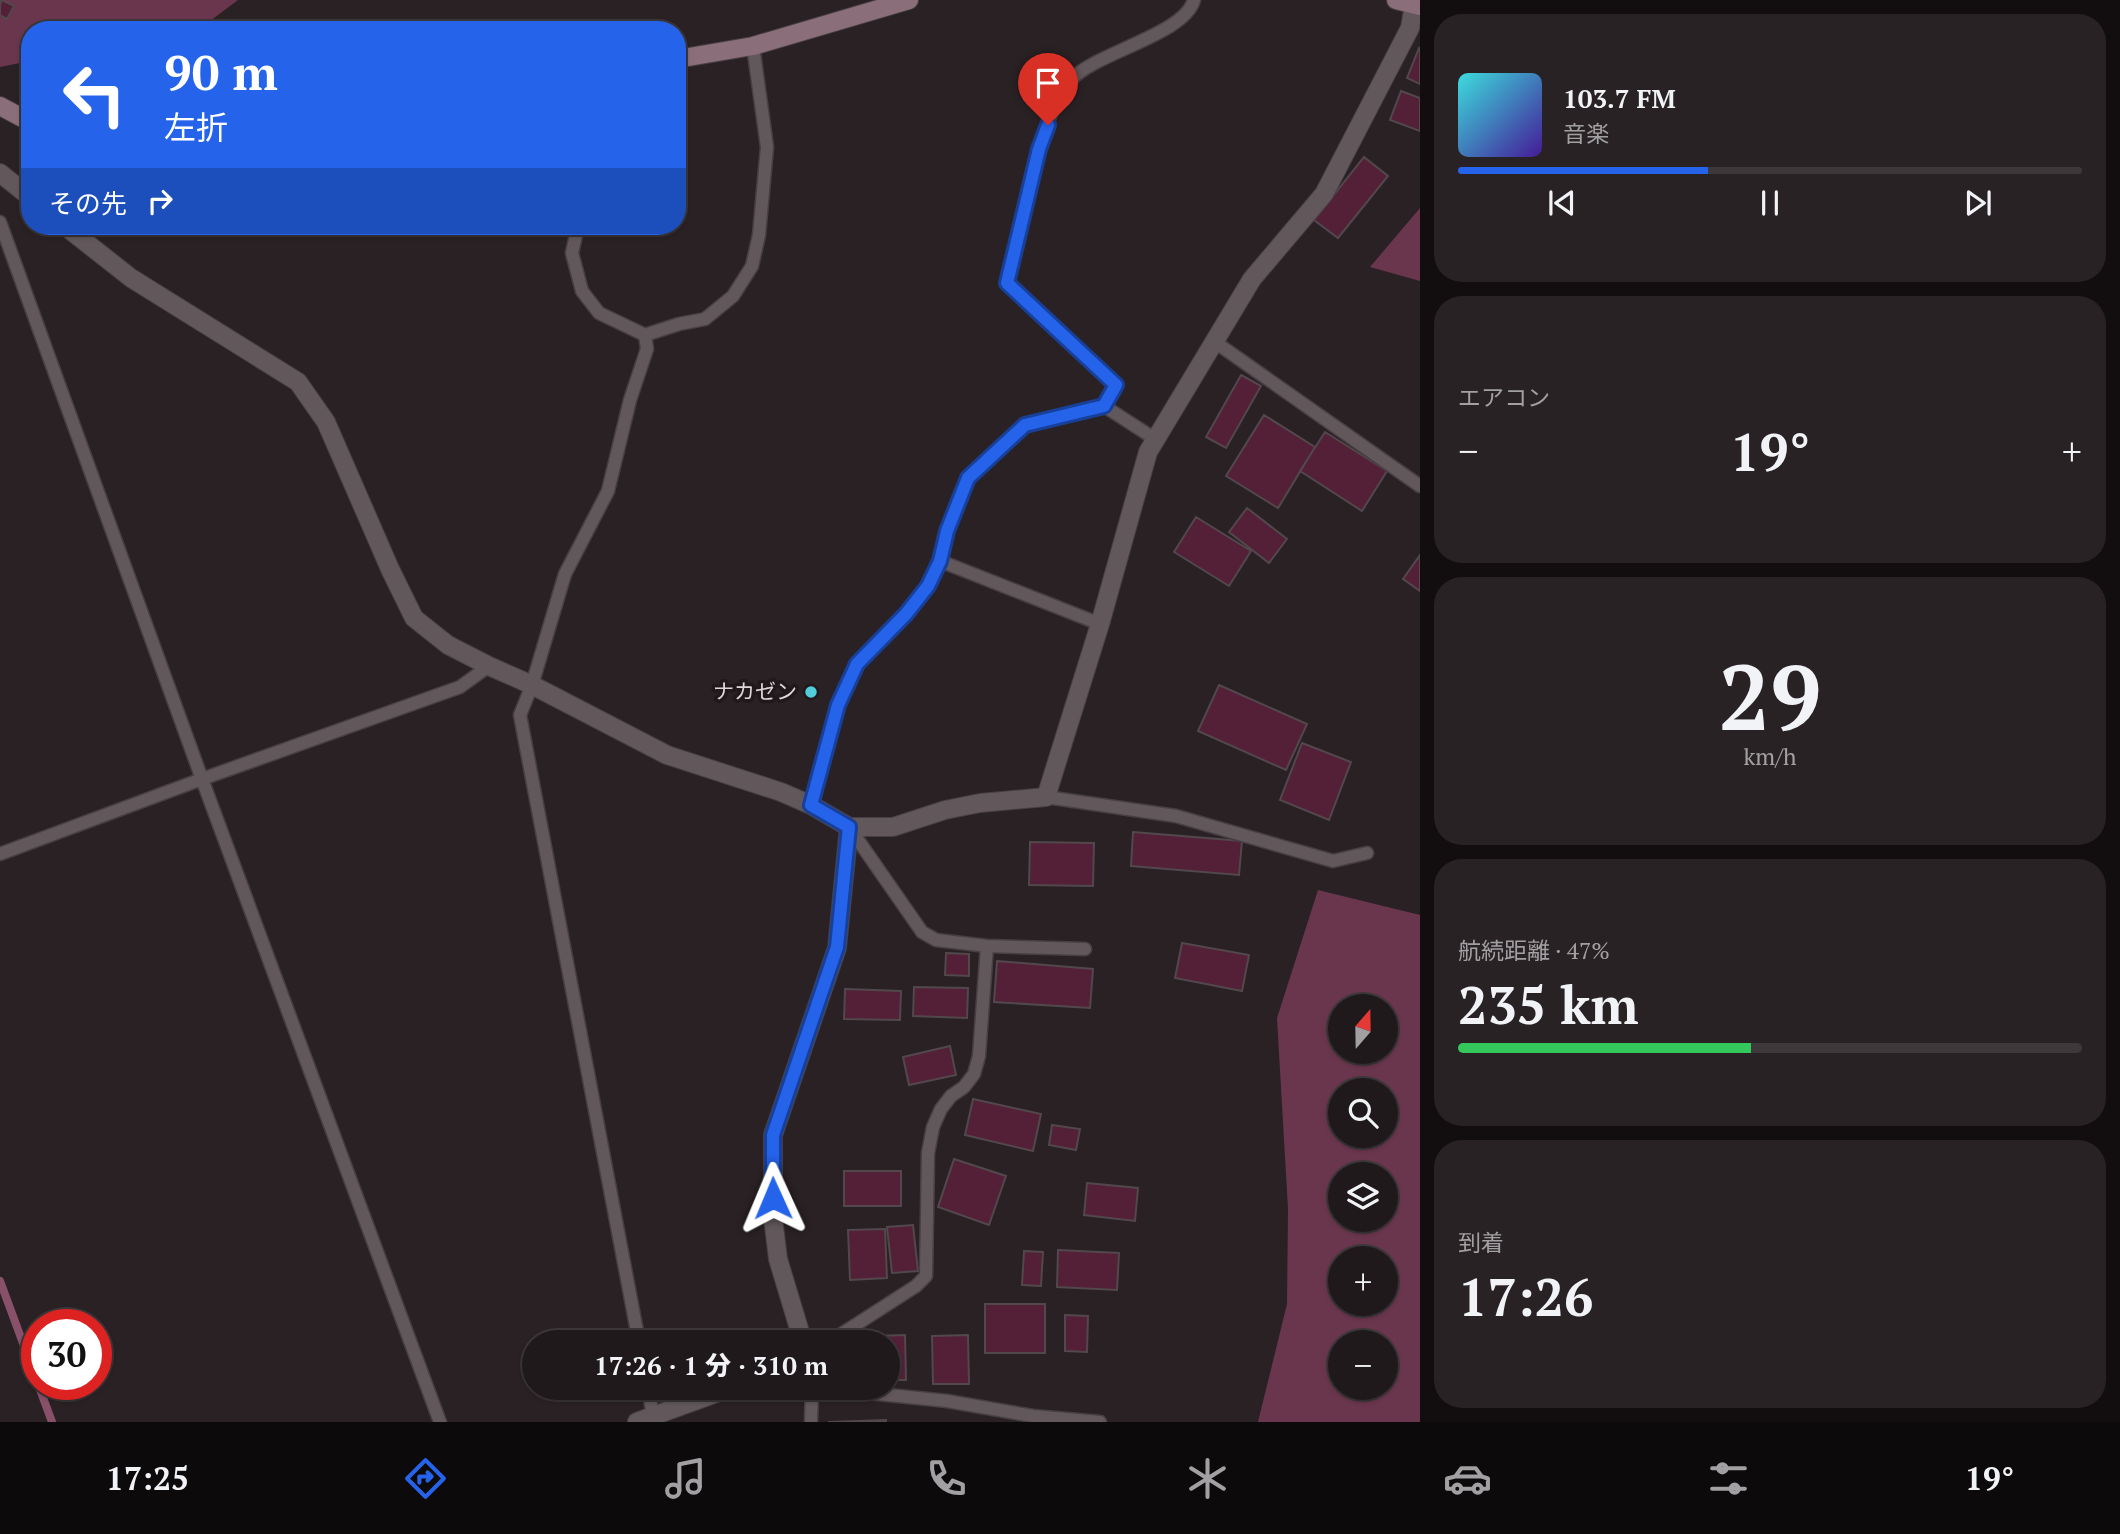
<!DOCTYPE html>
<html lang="ja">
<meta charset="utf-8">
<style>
body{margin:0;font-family:"PT Serif","Noto Sans JP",serif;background:#282224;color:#f1f3f6;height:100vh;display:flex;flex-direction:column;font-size:26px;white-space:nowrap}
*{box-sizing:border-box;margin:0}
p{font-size:23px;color:#a2a0a3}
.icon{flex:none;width:38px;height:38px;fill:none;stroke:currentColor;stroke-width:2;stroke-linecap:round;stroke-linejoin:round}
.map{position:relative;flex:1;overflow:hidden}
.panel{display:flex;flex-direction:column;gap:14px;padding:14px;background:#120e0f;width:700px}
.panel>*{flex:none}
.hud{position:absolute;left:21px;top:21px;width:665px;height:214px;border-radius:28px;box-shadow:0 2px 5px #0004,0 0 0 2px #3d383a;background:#2563eb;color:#fff;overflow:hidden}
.needle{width:46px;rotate:20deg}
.tools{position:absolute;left:1328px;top:994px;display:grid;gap:14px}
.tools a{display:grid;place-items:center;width:70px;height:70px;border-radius:50%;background:#20191b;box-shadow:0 2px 5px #0004,0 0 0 2px #3d383a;font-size:35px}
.speed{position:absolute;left:21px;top:1309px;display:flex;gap:14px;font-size:35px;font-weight:700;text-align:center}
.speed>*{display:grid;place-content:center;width:91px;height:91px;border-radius:50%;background:#20191b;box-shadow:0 2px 5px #0004,0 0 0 2px #3d383a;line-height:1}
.speed .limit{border:10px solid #d22;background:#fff;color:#111}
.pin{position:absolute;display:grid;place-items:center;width:60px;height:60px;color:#fff;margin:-72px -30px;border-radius:50% 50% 50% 0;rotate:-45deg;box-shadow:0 0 7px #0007}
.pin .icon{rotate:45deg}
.me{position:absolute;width:77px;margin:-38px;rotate:359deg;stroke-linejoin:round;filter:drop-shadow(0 0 5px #0008)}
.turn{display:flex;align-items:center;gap:24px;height:147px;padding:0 28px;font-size:32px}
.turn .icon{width:91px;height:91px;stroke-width:2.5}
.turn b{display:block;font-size:49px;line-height:60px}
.then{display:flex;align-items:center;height:66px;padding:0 28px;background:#0003;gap:14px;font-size:26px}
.big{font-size:52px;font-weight:800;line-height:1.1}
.panel .tile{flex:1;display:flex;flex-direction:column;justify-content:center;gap:10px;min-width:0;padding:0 24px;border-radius:28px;background:#282224}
.panel .dial{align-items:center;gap:0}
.dial b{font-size:91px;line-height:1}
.song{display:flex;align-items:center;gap:21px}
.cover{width:84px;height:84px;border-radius:10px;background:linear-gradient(135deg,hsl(180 70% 55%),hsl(260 70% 35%))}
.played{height:7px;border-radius:4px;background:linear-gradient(90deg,#2563eb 40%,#3d383a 40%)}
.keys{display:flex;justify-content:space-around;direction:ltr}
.heat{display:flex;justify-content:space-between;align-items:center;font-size:38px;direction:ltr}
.charge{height:10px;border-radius:5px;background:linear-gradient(90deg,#34c759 47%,#3d383a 0)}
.trip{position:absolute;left:522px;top:1330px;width:378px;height:70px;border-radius:35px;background:#20191b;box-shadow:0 2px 5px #0004,0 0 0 2px #3d383a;font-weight:800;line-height:70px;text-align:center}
.tabs{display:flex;height:112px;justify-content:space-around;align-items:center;background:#0d0a0b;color:#a2a0a3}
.tabs .icon{width:49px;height:49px}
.tabs .current{color:#2563eb}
.tabs b{font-size:32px;color:#f1f3f6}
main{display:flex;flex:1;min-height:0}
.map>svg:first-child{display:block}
.green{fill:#6a364e;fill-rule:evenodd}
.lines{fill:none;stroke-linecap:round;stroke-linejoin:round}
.stream{stroke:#885069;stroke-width:8}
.building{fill:#532038;stroke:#52484c;stroke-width:2}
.service-casing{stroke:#473f43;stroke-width:15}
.minor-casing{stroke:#473f43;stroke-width:20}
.secondary-casing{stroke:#473f43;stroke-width:20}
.service{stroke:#62585c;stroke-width:12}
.minor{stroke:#62585c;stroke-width:18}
.secondary{stroke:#8a6e79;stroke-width:18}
.route-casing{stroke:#184099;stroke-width:18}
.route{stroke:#2563eb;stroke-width:12}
.poi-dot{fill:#52ccd6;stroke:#20181b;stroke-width:2.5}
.labels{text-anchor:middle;stroke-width:7;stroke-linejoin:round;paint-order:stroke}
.poi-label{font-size:21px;fill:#ddd7da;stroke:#20181b;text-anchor:end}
</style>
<main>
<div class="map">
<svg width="1420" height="1422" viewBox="0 0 1420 1422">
<rect width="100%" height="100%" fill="#2a2124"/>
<!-- green -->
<path class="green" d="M 0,0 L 238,0 L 198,30 L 30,30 L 30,61 L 0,67 Z
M 1420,208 L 1420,281 L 1370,267 Z
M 1318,890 L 1420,915 L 1420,1422 L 1258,1422 L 1287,1304 L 1288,1209 L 1277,1018 ZM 1340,1006 L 1386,1006 L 1386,1052 L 1340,1052 ZM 1340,1090 L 1386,1090 L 1386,1136 L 1340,1136 ZM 1340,1174 L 1386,1174 L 1386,1220 L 1340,1220 ZM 1340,1258 L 1386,1258 L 1386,1304 L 1340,1304 ZM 1340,1342 L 1386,1342 L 1386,1388 L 1340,1388 Z"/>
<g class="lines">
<!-- stream -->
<path class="stream" d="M 0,1281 L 37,1381
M 38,1384 L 52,1422"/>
</g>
<!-- building -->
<path class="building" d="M 2,0 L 14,6 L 7,19 L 0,15 L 0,4 Z
M 1419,48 L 1420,49 L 1420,84 L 1407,78 Z
M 1401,91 L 1420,98 L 1420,131 L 1390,120 Z
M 1364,157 L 1388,176 L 1338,238 L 1314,220 Z
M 1241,375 L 1261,386 L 1226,448 L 1206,437 Z
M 1264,415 L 1315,447 L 1278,508 L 1226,476 Z
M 1325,432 L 1387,471 L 1362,511 L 1300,471 Z
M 1247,508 L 1287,539 L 1269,563 L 1229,532 Z
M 1196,517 L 1251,551 L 1229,586 L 1174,552 Z
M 1420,555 L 1420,591 L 1403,579 Z
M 1219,685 L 1307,724 L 1286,770 L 1198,731 Z
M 1302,743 L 1351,762 L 1329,820 L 1280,800 Z
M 1133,832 L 1242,841 L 1239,875 L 1131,866 Z
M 1030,842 L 1094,843 L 1093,886 L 1029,885 Z
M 1182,943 L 1249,955 L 1242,991 L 1175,978 Z
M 946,953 L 969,954 L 969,976 L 945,975 Z
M 997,961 L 1093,969 L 1090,1008 L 994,1002 Z
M 914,987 L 968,988 L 967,1018 L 913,1016 Z
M 845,989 L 901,991 L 900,1020 L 844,1019 Z
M 950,1046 L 956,1075 L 909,1085 L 903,1057 Z
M 973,1099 L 1041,1114 L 1033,1151 L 965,1135 Z
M 1052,1125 L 1080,1129 L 1076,1150 L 1049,1145 Z
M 954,1159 L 1006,1176 L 989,1225 L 938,1207 Z
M 844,1171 L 901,1171 L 901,1206 L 844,1206 Z
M 1087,1183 L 1138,1188 L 1135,1221 L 1084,1215 Z
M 913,1225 L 918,1271 L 892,1273 L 887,1227 Z
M 885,1229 L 887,1278 L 850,1280 L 848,1230 Z
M 1058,1250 L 1119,1253 L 1117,1290 L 1057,1287 Z
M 1024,1251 L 1043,1252 L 1041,1286 L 1022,1285 Z
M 985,1304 L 1045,1304 L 1045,1353 L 985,1353 Z
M 1065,1315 L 1088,1316 L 1087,1352 L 1065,1351 Z
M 905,1335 L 906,1380 L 887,1380 L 887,1342 L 873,1342 L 873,1336 Z
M 968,1335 L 969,1384 L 933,1384 L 932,1336 Z
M 886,1420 L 886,1422 L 828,1422 Z"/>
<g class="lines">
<defs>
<path id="service" d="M 0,222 L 202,779 L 440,1422
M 578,226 L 572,253 L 582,291 L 599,313 L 645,335 L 647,349 L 630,400 L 608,491 L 565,574 L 532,685 L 520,715 L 639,1342
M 645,335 L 679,324 L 705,319 L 733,296 L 752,266 L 759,235 L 767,147 L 753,46
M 1215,342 L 1420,486
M 1155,439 L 1104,406 L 1117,385 L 1007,283 C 1014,253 1021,224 1028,194 C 1037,158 1046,109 1071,80 C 1096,52 1184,35 1194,0
M 940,561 L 1100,624
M 1046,797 L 1176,816 L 1333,861 L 1367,853
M 811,805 L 837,705 L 857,664 L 906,614 L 928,586 L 940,561 L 947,532 L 968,478 L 1025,425 L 1104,406
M 849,827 L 922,932 L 936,940 L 987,946 L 1085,949
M 0,854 L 202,779 L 460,687 L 489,666
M 829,1342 L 916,1286 L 926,1276 L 928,1153 L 933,1127 L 941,1109 L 951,1096 L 964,1087 L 974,1074 L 979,1056 L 987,946
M 648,1388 L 653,1416
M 838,1388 L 849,1391 L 947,1401 L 1033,1416 L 1100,1422
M 811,1422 L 812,1388"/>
<path id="minor" d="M 0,173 L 30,197
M 65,226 L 131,278 L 298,382 L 326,422 L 390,569 L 414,618 L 448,645 L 489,666 L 532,685 L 667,755 L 781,792 L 811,805 L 849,827 L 893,827 L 945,810 L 980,803 L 1046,797 L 1100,624 L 1148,452 L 1252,279 L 1324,194 L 1410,28 L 1414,5
M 803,1342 L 778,1259 L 773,1218 L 773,1135 L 837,948 L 849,827
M 637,1422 L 730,1388"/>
<path id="secondary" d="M 1396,0 L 1420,6
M 677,59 L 753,46 L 909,0
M 0,106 L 30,122"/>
</defs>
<!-- service casing -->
<use href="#service" class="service-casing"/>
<!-- minor casing -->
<use href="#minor" class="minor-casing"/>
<!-- secondary casing -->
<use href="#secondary" class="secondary-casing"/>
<!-- service -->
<use href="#service" class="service"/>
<!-- minor -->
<use href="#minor" class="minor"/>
<!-- secondary -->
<use href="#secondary" class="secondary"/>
</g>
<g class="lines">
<defs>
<path id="route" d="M 773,1198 L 773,1135 L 837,947 L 849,827 L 811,805 L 838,705 L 857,664 L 906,614 L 928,586 L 940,561 L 947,531 L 968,478 L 1025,425 L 1104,406 L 1116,385 L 1007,283 L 1039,149 L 1048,125"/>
</defs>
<!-- route casing -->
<use href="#route" class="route-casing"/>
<!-- route -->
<use href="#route" class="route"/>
</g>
<!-- markers -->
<circle class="poi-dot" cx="811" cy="692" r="7"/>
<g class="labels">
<!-- poi labels -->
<g class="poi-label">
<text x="797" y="699">ナカゼン</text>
</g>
</g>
</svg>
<div class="tools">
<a><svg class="needle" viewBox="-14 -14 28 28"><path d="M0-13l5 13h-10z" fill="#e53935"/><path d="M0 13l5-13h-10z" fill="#a2a0a3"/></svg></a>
<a><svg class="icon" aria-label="search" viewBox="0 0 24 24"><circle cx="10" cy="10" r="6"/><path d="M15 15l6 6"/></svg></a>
<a><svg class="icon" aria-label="layers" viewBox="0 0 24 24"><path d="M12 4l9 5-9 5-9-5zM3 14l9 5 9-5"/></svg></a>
<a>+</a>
<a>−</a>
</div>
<div class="speed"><div class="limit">30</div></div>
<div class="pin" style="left:1048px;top:125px;background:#d93025"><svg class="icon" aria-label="arrive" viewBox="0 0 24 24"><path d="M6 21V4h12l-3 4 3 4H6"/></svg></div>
<svg class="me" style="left:773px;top:1198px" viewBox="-20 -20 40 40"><path d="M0-17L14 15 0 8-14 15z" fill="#2563eb" stroke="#fff" stroke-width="4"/></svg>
<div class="trip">17:26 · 1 分 · 310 m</div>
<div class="hud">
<div class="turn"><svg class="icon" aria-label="left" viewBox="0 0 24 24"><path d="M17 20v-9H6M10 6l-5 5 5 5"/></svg><div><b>90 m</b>左折</div></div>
<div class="then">その先<svg class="icon" aria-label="right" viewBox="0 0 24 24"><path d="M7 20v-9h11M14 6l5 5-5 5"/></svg></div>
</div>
</div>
<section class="panel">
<div class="tile">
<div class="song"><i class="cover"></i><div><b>103.7 FM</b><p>音楽</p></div></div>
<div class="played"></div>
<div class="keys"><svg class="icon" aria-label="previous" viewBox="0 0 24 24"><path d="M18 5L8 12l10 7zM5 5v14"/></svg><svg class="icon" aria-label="pause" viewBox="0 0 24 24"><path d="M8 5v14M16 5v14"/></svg><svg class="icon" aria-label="next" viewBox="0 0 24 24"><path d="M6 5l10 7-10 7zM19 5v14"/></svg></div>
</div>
<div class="tile"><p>エアコン</p>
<div class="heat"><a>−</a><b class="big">19°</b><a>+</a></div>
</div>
<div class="tile dial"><b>29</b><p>km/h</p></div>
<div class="tile"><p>航続距離 · 47%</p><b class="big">235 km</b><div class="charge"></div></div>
<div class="tile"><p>到着</p><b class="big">17:26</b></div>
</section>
</main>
<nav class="tabs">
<b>17:25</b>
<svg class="icon current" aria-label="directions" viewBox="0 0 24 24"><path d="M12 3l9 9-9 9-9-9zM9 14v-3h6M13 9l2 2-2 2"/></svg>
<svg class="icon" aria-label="music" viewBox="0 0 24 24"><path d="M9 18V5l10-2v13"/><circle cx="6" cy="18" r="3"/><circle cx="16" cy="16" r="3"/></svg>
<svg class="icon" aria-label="phone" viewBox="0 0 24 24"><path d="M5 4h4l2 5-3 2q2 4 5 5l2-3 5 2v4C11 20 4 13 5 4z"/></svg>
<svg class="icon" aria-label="climate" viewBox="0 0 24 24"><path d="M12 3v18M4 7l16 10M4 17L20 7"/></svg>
<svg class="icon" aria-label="car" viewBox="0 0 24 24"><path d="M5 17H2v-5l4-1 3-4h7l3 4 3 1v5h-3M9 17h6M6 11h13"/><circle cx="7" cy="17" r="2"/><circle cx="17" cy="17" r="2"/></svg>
<svg class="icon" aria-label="filters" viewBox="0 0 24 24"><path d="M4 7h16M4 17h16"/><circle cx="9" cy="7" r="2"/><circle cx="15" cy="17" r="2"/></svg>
<b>19°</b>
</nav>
